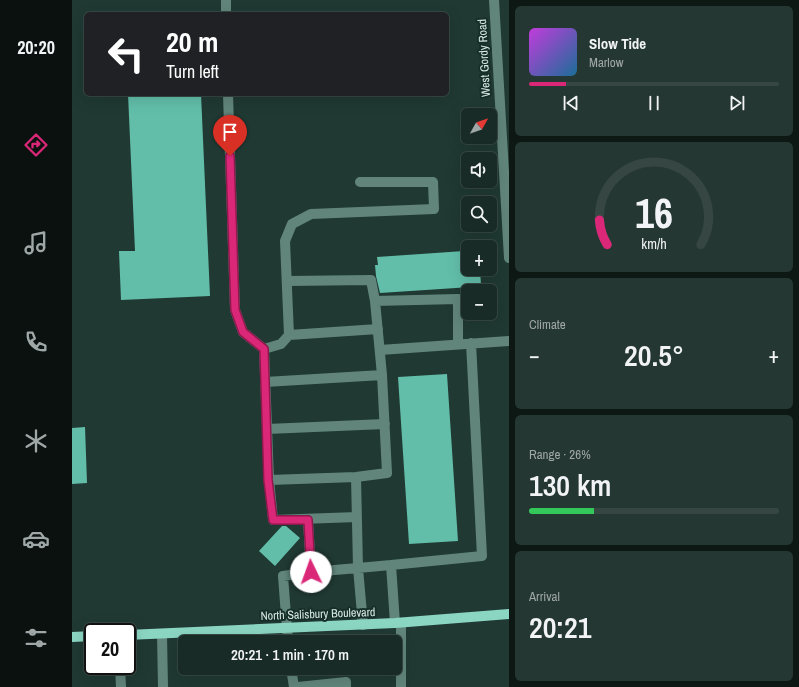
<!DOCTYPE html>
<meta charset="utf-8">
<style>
body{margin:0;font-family:"Archivo Narrow",sans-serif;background:#253732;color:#f1f3f6;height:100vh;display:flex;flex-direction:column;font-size:15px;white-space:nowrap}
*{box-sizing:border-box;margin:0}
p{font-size:13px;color:#9fa7a7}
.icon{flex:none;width:22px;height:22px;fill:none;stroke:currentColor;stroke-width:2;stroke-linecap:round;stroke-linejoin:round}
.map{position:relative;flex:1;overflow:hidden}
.details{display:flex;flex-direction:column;gap:6px;padding:6px;background:#0d1815;width:290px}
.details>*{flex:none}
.guide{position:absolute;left:12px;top:12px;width:365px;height:84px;border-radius:6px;box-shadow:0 4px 16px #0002,0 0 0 1px #364743;background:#202124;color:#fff;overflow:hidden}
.needle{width:26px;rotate:50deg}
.fabs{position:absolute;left:389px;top:108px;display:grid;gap:8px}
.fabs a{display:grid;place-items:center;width:36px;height:36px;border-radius:6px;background:#182b26;box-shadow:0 4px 16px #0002,0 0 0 1px #364743;font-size:20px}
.speed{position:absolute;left:12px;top:623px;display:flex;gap:8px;font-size:20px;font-weight:700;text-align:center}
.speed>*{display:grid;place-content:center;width:52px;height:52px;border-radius:50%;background:#182b26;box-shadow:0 4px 16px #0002,0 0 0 1px #364743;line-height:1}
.speed .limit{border:2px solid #111;border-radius:6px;background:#fff;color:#111}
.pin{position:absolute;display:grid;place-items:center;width:34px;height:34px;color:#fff;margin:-41px -17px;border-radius:50% 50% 50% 0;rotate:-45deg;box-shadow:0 0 4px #0007}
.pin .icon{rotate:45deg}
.me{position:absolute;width:44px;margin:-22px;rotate:357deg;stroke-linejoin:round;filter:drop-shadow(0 0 3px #0008)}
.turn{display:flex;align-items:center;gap:14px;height:84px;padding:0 16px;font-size:18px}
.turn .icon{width:52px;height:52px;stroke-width:2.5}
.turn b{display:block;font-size:28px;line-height:34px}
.big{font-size:30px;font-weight:600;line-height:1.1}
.details .widget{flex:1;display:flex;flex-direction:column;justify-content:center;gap:6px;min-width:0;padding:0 14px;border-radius:6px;background:#253732}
.details .dial{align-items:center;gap:0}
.dial svg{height:104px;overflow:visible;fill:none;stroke:#364743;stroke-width:7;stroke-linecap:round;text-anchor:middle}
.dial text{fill:#f1f3f6;stroke:none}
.song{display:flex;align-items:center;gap:12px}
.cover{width:48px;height:48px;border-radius:6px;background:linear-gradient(135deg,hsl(290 70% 55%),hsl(200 70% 35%))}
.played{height:4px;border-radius:2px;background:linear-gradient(90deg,#db2777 15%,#364743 15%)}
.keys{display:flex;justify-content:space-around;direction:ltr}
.heat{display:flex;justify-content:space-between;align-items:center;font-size:22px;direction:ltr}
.charge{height:6px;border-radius:3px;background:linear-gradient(90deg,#34c759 26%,#364743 0)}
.trip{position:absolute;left:106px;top:635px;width:224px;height:40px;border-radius:6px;background:#182b26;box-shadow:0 4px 16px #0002,0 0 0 1px #364743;font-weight:600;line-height:40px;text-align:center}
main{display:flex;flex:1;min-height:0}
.tab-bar{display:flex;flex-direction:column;width:72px;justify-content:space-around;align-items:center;background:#0a110f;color:#9fa7a7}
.tab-bar .icon{width:28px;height:28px}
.tab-bar .selected{color:#db2777}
.tab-bar b{font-size:18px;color:#f1f3f6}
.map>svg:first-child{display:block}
.building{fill:#62bea9}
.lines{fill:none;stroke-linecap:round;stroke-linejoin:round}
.minor{stroke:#61857b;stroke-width:10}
.major{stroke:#8bd6c3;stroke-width:10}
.route-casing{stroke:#8e194d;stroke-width:10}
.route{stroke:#db2777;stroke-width:7}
.labels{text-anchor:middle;stroke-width:4;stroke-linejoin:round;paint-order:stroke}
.street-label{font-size:12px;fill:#d9e8e3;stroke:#162f29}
</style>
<main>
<nav class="tab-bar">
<b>20:20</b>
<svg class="icon selected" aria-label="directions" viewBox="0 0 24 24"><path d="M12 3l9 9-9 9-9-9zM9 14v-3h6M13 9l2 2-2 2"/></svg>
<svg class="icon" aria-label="music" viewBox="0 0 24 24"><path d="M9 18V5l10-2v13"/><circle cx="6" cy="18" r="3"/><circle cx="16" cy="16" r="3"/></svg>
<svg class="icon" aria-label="phone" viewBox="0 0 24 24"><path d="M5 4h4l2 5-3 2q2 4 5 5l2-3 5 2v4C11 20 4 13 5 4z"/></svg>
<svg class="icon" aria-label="climate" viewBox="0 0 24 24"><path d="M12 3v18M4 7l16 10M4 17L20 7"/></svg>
<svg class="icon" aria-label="car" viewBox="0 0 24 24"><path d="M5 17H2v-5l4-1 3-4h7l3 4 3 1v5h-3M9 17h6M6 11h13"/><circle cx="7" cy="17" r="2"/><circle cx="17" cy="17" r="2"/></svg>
<svg class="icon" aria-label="filters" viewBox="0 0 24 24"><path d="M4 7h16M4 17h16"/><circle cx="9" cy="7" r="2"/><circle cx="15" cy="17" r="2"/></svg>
</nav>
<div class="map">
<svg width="437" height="687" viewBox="0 0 437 687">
<rect width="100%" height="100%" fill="#203933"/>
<!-- building -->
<path class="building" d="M 56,94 L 129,94 L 138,296 L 49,300 L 47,251 L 63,251 Z
M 392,251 L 392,254 L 396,254 L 396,269 L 408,269 L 409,285 L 399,285 L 399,287 L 308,293 L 304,276 L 303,265 L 306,265 L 305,257 Z
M 375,374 L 386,541 L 337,544 L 326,377 Z
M 13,427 L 15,483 L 0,484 L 0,428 Z
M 210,526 L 214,526 L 228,538 L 203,566 L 187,551 Z"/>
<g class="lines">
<!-- minor -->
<path class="minor" d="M 422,0 L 437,258
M 154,14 L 154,0
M 156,94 L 163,310 L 171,332 L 192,349 L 209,344 L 217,335 L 306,329
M 303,301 L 386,299 L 386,344
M 217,335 L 213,241 L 220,224 L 239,214 L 362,209 L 361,182 L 288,182
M 192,349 L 197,480 L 284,477 L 315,473 L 310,375 L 303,301 L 299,280 L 215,281
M 308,350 L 437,341
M 193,382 L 310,375
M 195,429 L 313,424
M 197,480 L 201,520 L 285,517
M 236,520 L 239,572
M 323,623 L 319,565 L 410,556 L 399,343
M 329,623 L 329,687
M 291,625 L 286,568 L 319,565
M 90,634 L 91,687
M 216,642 L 211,576 L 239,572 L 286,568 L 284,477
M 48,666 L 49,687
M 219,668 L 222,687
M 226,687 L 274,682 L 274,687"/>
<!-- major -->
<path class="major" d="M 55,635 L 323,623 L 437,614
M 0,637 L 21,636"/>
</g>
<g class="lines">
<defs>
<path id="route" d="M 158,156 L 163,310 L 171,332 L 192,349 L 196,480 L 201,520 L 236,520 L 239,572"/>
</defs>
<!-- route casing -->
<use href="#route" class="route-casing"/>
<!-- route -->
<use href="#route" class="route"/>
</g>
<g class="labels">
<!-- street labels -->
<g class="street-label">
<text transform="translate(412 58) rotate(-93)" y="4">West Gordy Road</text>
<text transform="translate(246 614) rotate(-2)" y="4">North Salisbury Boulevard</text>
</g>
</g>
</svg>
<div class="fabs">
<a><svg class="needle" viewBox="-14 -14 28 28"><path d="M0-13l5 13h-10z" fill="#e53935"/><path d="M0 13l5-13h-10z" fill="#9fa7a7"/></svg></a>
<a><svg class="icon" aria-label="sound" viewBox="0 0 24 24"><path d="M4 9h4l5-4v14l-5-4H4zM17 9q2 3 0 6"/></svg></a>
<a><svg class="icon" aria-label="search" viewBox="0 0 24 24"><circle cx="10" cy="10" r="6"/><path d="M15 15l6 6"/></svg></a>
<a>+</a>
<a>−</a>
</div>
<div class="speed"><div class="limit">20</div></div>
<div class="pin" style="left:158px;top:156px;background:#d93025"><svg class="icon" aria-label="arrive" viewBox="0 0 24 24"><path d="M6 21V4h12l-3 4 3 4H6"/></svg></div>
<svg class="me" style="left:239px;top:572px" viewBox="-20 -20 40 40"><circle r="19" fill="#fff"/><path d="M0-13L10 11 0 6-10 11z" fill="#db2777"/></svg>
<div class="trip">20:21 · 1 min · 170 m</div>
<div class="guide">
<div class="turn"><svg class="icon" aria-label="left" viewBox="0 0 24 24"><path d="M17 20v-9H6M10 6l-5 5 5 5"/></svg><div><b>20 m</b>Turn left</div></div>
</div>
</div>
<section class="details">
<div class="widget">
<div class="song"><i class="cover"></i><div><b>Slow Tide</b><p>Marlow</p></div></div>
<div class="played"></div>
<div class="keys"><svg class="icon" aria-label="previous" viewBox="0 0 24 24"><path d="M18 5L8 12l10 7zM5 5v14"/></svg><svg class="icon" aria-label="pause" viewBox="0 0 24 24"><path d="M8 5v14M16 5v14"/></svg><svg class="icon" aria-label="next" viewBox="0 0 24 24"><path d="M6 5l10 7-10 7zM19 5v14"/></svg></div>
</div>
<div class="widget dial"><svg viewBox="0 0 100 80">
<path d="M14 69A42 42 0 1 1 86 69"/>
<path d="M14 69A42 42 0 0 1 8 50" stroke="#db2777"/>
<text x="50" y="56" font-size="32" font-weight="700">16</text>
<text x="50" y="72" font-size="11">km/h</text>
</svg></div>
<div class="widget"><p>Climate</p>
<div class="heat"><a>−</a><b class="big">20.5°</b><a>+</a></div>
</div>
<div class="widget"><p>Range · 26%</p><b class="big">130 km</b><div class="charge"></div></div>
<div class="widget"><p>Arrival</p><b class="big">20:21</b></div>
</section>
</main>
